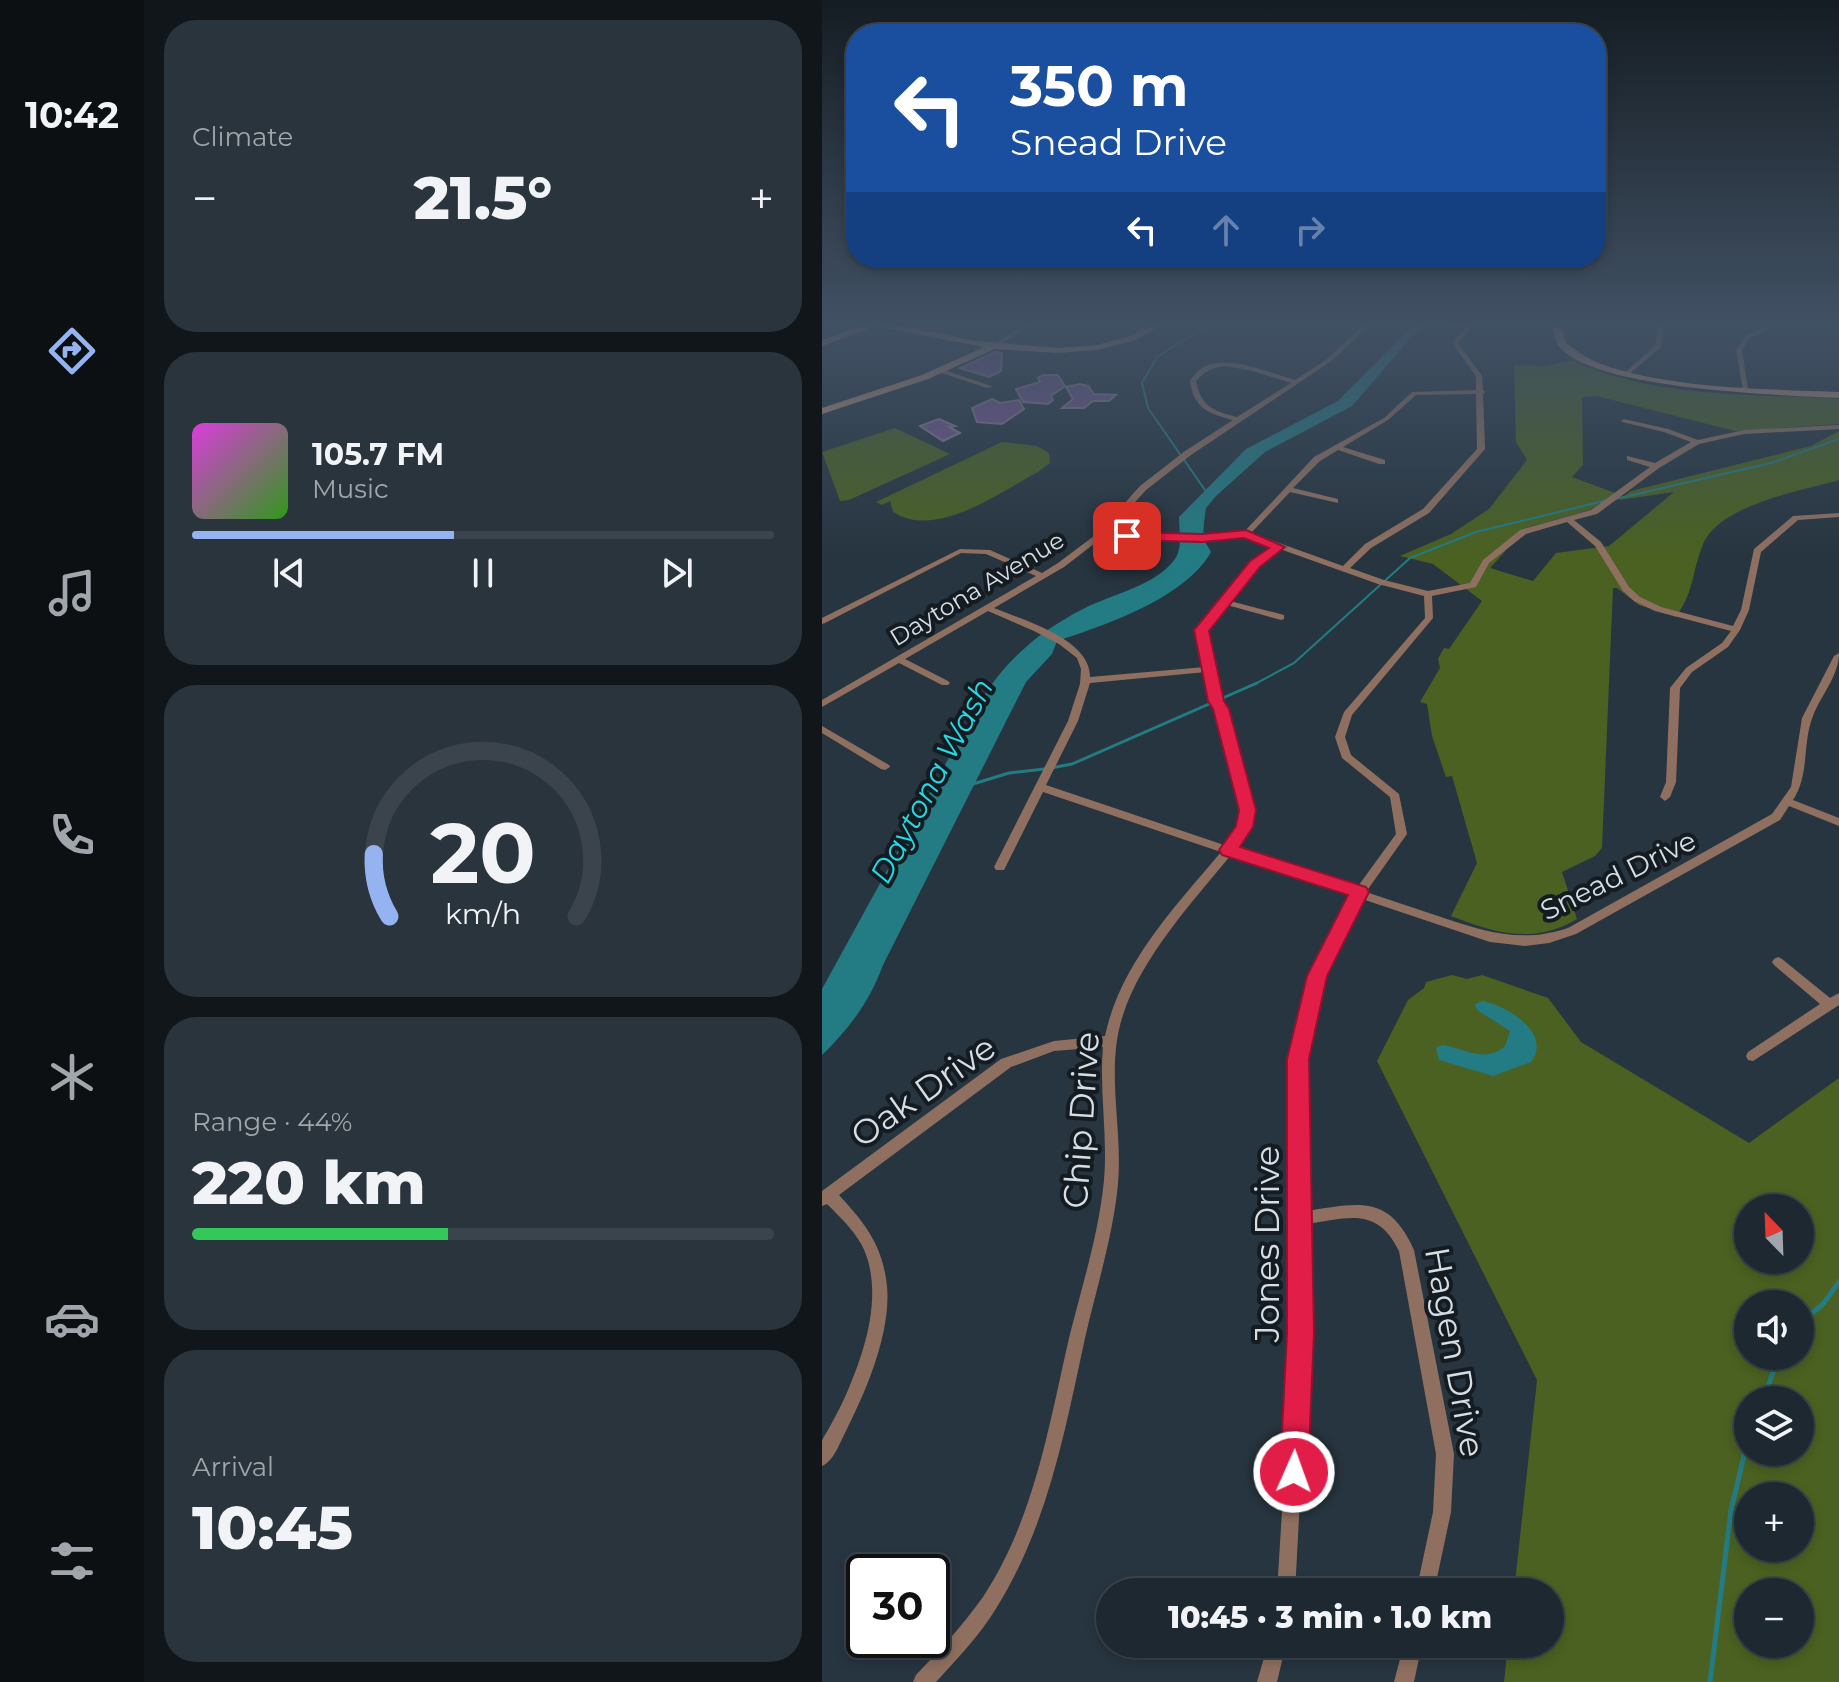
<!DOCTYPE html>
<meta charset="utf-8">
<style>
body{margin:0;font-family:Montserrat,sans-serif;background:#2a343c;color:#f1f3f6;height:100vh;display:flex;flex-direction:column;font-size:30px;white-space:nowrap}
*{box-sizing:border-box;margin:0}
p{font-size:26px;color:#a0a6ab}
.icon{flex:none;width:44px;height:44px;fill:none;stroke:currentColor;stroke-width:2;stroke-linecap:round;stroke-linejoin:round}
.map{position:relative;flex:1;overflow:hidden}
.drawer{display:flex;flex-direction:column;gap:20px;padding:20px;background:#10161a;width:678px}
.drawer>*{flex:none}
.hud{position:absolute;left:24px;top:24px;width:760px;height:244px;border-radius:32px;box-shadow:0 4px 12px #0003,0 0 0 2px #3b444c;background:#1a4fa0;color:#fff;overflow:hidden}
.needle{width:52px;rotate:337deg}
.controls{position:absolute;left:912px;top:1194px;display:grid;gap:16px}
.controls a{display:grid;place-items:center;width:80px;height:80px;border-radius:50%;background:#1d2830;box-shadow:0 4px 12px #0003,0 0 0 2px #3b444c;font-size:40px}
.speed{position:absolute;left:24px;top:1554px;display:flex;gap:16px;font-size:40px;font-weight:700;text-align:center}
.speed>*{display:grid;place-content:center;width:104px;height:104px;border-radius:50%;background:#1d2830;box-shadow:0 4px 12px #0003,0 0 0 2px #3b444c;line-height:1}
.speed .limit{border:4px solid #111;border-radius:12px;background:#fff;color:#111}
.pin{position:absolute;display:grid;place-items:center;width:68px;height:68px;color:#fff;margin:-34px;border-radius:16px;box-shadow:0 4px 12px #0006}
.me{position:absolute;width:88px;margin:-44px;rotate:2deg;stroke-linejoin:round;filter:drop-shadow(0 0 6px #0008)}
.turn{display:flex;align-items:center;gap:28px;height:168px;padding:0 32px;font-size:36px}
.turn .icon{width:104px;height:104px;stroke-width:2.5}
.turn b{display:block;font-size:56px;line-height:68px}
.lanes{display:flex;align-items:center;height:76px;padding:0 32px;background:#0003;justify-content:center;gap:40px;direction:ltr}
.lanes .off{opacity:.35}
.big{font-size:60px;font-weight:800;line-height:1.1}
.drawer .card{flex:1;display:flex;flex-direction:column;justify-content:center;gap:12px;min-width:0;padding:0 28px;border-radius:32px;background:#2a343c}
.drawer .dial{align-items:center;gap:0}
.dial svg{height:208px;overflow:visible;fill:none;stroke:#3b444c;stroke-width:7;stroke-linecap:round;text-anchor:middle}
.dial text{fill:#f1f3f6;stroke:none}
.song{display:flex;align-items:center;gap:24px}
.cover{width:96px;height:96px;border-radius:12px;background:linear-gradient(135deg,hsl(300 70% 55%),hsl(110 70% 35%))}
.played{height:8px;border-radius:4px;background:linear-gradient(90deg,#95b2f1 45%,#3b444c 45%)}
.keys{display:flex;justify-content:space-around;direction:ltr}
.heat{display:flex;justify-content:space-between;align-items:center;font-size:44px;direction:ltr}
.charge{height:12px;border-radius:6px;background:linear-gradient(90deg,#34c759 44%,#3b444c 0)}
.trip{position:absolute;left:274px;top:1578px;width:468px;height:80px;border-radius:40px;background:#1d2830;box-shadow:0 4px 12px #0003,0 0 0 2px #3b444c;font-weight:800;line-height:80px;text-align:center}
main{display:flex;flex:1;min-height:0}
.tab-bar{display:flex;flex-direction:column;width:144px;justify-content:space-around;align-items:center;background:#0c1013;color:#a0a6ab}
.tab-bar .icon{width:56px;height:56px}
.tab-bar .selected{color:#95b2f1}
.tab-bar b{font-size:36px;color:#f1f3f6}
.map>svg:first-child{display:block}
.green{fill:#4a6121;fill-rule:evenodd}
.water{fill:#237c83}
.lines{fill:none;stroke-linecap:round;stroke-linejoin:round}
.stream-far2{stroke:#237c83;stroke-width:2}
.stream-far1{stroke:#237c83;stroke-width:3}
.stream{stroke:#237c83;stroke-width:5}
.building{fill:#795593;stroke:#887f90;stroke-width:2}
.street{fill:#8f7060;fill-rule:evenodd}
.secondary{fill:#c29278;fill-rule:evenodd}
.route{fill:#e11d48;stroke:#92132f;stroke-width:2}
.labels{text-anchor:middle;stroke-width:8;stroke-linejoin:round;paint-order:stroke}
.far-street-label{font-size:24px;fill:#d5dee5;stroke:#151c21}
.street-label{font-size:28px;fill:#d5dee5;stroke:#151c21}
.water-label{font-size:30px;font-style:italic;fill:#27d8e4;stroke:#151c21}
.near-street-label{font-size:34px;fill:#d5dee5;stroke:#151c21}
</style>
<main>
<nav class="tab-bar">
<b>10:42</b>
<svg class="icon selected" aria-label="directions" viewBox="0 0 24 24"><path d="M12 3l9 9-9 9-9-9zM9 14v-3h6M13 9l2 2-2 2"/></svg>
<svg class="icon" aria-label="music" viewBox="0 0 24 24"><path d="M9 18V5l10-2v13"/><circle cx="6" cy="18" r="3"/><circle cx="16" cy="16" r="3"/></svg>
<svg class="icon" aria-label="phone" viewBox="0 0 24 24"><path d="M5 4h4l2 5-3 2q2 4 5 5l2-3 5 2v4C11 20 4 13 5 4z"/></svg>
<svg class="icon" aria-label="climate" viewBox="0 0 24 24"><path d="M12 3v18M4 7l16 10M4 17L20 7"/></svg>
<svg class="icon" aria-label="car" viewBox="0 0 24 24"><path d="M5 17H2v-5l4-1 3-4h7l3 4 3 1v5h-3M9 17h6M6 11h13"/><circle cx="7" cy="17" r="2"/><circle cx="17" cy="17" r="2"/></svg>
<svg class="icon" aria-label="filters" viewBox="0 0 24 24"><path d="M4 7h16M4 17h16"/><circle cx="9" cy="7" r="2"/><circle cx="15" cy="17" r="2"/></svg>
</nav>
<section class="drawer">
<div class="card"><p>Climate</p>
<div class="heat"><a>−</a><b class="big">21.5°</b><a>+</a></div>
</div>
<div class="card">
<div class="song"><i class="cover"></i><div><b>105.7 FM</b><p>Music</p></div></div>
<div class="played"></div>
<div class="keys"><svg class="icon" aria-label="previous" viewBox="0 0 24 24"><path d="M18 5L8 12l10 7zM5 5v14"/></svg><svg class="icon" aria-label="pause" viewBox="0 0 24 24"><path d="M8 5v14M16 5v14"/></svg><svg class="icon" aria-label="next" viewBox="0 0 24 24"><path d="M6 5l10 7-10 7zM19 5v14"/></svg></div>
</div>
<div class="card dial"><svg viewBox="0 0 100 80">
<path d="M14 69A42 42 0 1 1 86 69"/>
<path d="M14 69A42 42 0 0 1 8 45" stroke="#95b2f1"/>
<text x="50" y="56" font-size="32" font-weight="700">20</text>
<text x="50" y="72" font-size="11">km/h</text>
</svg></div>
<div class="card"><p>Range · 44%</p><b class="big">220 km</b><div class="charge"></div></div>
<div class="card"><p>Arrival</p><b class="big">10:45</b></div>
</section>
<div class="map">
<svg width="1017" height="1682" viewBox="0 0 1017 1682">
<rect width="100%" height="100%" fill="#273540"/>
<!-- green -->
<path class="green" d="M 750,360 C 831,399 929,393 1017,399 L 1017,424 L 913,431 L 775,396 L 760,397 L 761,465 L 750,477 L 793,493 L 768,510 L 704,528 L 668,568 L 711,581 L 734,553 L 787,546 L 852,492 L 797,500 L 809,491 L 989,446 L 1017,431 L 1017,480 C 979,491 894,505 880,547 C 869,576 873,589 854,617 L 817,605 L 795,588 L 791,588 L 780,848 L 773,856 L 740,872 L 755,919 C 712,945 672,933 629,916 L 655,863 L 630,776 L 624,777 L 610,736 L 605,704 L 598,702 L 618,668 L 616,659 L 622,648 L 627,649 L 660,601 L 611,564 L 578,556 L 629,534 L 667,509 L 705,460 L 694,442 L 692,365 L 721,366 Z
M 73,428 L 128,454 L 27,500 L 18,501 L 0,452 Z
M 180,442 L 215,446 L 227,453 L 228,463 L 216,472 C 178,492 114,540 71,512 L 68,501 L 60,505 L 54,502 Z
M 630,975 L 645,979 L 660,975 L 726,998 L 759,1042 L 927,1143 L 1017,1078 L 1017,1682 L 682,1682 L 686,1644 L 728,1644 L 728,1592 L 692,1592 L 715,1380 L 555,1061 L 586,1000 L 602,988 L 604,982 ZM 926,1208 L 978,1208 L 978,1260 L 926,1260 ZM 926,1304 L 978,1304 L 978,1356 L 926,1356 ZM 926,1400 L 978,1400 L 978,1452 L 926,1452 ZM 926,1496 L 978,1496 L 978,1548 L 926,1548 ZM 926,1592 L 978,1592 L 978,1644 L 926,1644 Z"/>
<!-- water -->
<path class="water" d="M 595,321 L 613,321 L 593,333 L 530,406 L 443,452 L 394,496 L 384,508 L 382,522 L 381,538 L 389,552 C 363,598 284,625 235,641 L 230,654 L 204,682 L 61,965 C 48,1001 27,1029 0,1055 L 0,989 L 157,703 C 184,660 216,632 261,609 C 289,594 334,586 353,559 C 361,547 357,531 357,517 L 424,449 L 516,401 Z
M 660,1001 C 684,1005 731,1033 709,1062 L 671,1076 L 617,1060 L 614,1048 L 620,1045 C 643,1048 662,1064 683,1046 L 688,1031 L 655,1010 L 653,1004 Z"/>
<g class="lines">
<!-- stream-far2 -->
<path class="stream-far2" d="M 383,490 L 326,408 L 320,383 L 335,357 L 391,321
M 793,499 L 949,463 L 1017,439
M 431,685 L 472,663 L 588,558 L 654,532 L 782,501"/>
<!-- stream-far1 -->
<path class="stream-far1" d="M 229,768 L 250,764 L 435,683
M 151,784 L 187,773 L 222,769"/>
<!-- stream -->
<path class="stream" d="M 978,1323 L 1001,1304 L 1017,1282
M 941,1400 L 957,1356
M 888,1682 L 909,1510 L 926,1439"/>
</g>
<!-- building -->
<path class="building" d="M 173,352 L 180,353 L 179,371 L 167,377 L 138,368 Z
M 221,375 L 236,375 L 243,386 L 229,396 L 231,400 L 226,404 L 201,402 L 194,389 L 218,382 L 216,378 Z
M 258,384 L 266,386 L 272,394 L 294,395 L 287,401 L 271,401 L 262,408 L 240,408 L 251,399 L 244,387 Z
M 170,399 L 178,403 L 197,400 L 202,409 L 180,424 L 155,422 L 150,408 Z
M 117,419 L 133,426 L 127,427 L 138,433 L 121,441 L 98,426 Z"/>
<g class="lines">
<!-- street -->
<path class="street" d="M 208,321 L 216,321 L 176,346 L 171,345 Z
M 546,321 L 553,321 L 508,362 L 369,455 L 324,490 L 285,533 L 357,536 L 422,532 L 492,457 L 562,418 L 590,392 L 654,390 L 654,376 L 630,343 L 642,329 L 585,321 L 605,321 L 645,326 L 650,321 L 656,321 L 636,343 L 660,376 L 661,390 L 663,392 L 661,394 L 663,449 L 607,513 L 549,548 L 528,568 L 562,580 L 606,591 L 648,583 L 661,560 L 698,530 L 769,510 L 828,467 L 805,460 L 805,456 L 833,463 L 869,442 L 842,432 L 800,422 L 799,421 L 802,419 L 846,429 L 876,440 L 922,430 L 1017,425 L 1017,429 L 922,434 L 877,444 L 837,468 L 775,514 L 752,520 L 779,542 L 807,587 L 818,597 L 839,607 L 911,626 L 919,610 L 932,549 L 971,516 L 1017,513 L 1017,517 L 976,520 L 939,552 L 927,610 L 918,630 L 906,647 L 870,672 L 858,688 L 854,782 L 848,797 L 843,801 L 838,797 L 844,782 L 848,688 L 864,668 L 900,643 L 909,631 L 833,611 L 812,601 L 801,591 L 773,546 L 745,522 L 704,534 L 667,563 L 654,587 L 610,596 L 611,618 L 530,715 L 523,737 L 529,755 L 577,794 L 585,834 L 544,892 C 568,900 592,908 616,916 C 660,931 700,944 746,928 L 950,814 L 969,787 L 980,718 L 1012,656 L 1017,653 C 1017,676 999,695 991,716 C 980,743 988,774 971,800 L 1017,818 L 1017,826 L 967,806 L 958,820 L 754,934 L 727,943 L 703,946 L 668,942 L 540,899 L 501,976 L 483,1059 L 485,1211 C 537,1203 567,1194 592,1250 L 632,1454 L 629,1512 L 612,1592 L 594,1592 L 611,1512 L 614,1454 L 577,1251 C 555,1206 526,1218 485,1224 L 487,1333 L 473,1592 L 455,1592 L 471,1333 L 470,1223 L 469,1219 L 470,1215 L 469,1059 L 489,976 L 530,896 L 409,855 C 371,901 319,958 301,1015 C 283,1069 301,1128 296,1184 C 291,1236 275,1286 263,1338 C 243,1431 226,1524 175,1607 C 158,1635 136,1658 114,1682 L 91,1682 L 94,1675 C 118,1650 141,1625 161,1597 C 213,1518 227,1424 248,1334 C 261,1283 277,1232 282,1180 C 286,1136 277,1091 281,1047 L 232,1051 L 189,1067 L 17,1195 C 39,1219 57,1240 63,1273 C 74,1322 46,1387 24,1431 C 18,1442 12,1461 0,1466 C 0,1458 0,1448 0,1441 C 1,1437 4,1434 6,1430 C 12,1419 18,1408 23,1397 C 42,1354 61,1298 43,1252 C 36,1234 19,1218 5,1204 L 0,1206 L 0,1191 L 179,1059 L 232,1041 L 283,1036 C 298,964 353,907 399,852 L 221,792 L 182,870 L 174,870 L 172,867 L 246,721 L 258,684 L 259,669 L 255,658 L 237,644 L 212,631 L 166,611 L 83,659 L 126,681 L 128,683 L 126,685 L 120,685 L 77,663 L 0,707 L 0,700 L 214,576 L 164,554 L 139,553 L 3,623 L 0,624 L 0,618 L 138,549 L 168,550 L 220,573 L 236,563 L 276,533 L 318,486 L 363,451 L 411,420 C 386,413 372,409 368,381 C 368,380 375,372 376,371 C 399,351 448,373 473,380 L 504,360 ZM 403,366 L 431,371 L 469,383 L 415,417 C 392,411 379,407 374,381 C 383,371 390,368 403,366 ZM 654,394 L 655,449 L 601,509 L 543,544 L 521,566 L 429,533 L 468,492 L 516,503 L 516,499 L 471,488 L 498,461 L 516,450 L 557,464 L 563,464 L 563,460 L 521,447 L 566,420 L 594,395 ZM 423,536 L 451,547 L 430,562 L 376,630 L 383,667 L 268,677 C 269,639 201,620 172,608 L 242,567 L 281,537 L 357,540 ZM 458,549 L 556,584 L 602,596 L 603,618 L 522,712 L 513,737 L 520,758 L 568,797 L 574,834 L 534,889 L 414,849 L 426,831 L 431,817 L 404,709 L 399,701 L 385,630 L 405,605 L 459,620 L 462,619 L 462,615 L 408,601 L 436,566 ZM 384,672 L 389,701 L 394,709 L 421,817 L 415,831 L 405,846 L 224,785 L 256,721 L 268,683 Z
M 837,321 L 843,321 L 839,347 L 805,376 L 801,376 L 801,374 L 833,346 Z
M 954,321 L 962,321 L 928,338 L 920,350 L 926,389 L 921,390 L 914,350 L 924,336 Z
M 119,369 L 169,386 L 170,387 L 165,388 L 117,372 L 116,371 Z
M 0,726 L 67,765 L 68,767 L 63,770 L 59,769 L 0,733 Z
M 956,957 L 960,959 L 1008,998 L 1017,993 L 1017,1005 L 931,1061 L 926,1060 L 924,1056 L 926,1052 L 998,1004 L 952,965 L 950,962 L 952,959 Z
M 446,1644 L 464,1644 L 455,1682 L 435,1682 Z
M 582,1644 L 600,1644 L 592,1682 L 572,1682 Z"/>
<!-- secondary -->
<path class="secondary" d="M 37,321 L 55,321 L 154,341 L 236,348 L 275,345 L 308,336 L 335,321 L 346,321 L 314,340 L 275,350 L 236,353 L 173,349 L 106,379 L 0,414 L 0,408 L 100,375 L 162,347 L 53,326 L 0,346 L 0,340 L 43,324 Z
M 730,321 L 738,321 L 744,343 C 753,349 761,356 770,360 C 835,389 946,389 1017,392 L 1017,398 C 962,395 767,390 736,345 C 732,339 732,328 730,321 Z"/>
</g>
<!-- sky -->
<linearGradient id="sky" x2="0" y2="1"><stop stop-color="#151d23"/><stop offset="0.58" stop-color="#415164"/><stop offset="1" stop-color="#415164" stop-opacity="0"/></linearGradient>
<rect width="1017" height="557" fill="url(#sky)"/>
<!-- route -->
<path class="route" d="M 424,530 L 463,547 L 438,567 L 387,631 L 402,701 L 407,709 L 434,810 L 431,827 L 418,847 L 544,887 L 547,892 L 505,976 L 487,1059 L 492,1333 L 486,1472 L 482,1482 L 472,1486 L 462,1482 L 458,1472 L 465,1333 L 465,1059 L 485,976 L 526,895 L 400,855 L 397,850 L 414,826 L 417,810 L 391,709 L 386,701 L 372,630 L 428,561 L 447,548 L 422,538 L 381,542 L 305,540 L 299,536 L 305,532 L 381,534 Z"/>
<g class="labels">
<!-- far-street labels -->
<g class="far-street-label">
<text transform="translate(155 589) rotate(-31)" y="8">Daytona Avenue</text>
</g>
<!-- street labels -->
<g class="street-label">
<text transform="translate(796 875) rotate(-26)" y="10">Snead Drive</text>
</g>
<!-- water labels -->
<g class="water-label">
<text transform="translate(110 781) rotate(-62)" y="10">Daytona Wash</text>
</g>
<!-- near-street labels -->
<g class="near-street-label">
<text transform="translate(101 1091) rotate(-35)" y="12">Oak Drive</text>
<text transform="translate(259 1120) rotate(-86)" y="12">Chip Drive</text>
<text transform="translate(445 1244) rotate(-90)" y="12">Jones Drive</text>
<text transform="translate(633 1352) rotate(80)" y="12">Hagen Drive</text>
</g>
</g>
</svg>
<div class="controls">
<a><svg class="needle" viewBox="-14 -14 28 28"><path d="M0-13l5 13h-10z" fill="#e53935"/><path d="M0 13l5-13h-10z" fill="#a0a6ab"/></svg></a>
<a><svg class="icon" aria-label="sound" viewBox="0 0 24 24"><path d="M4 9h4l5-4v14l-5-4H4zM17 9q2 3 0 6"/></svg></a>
<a><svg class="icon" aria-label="layers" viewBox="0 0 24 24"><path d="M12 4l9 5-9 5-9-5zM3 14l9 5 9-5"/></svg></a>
<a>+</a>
<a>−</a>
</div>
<div class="speed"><div class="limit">30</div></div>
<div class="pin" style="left:305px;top:536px;background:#d93025"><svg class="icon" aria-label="arrive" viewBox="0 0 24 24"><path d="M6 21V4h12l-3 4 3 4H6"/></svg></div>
<svg class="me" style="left:472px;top:1472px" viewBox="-20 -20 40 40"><circle r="17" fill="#e11d48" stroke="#fff" stroke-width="3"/><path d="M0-11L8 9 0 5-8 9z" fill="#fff"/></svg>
<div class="trip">10:45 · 3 min · 1.0 km</div>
<div class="hud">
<div class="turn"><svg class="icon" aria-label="left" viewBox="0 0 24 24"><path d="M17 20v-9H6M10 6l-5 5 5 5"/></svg><div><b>350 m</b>Snead Drive</div></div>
<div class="lanes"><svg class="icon" aria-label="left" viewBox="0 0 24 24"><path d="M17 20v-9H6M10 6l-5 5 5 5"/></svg><svg class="icon off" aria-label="ahead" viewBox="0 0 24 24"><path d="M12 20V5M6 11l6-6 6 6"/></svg><svg class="icon off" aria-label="right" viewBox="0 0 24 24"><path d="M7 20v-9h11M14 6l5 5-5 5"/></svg></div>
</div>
</div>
</main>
